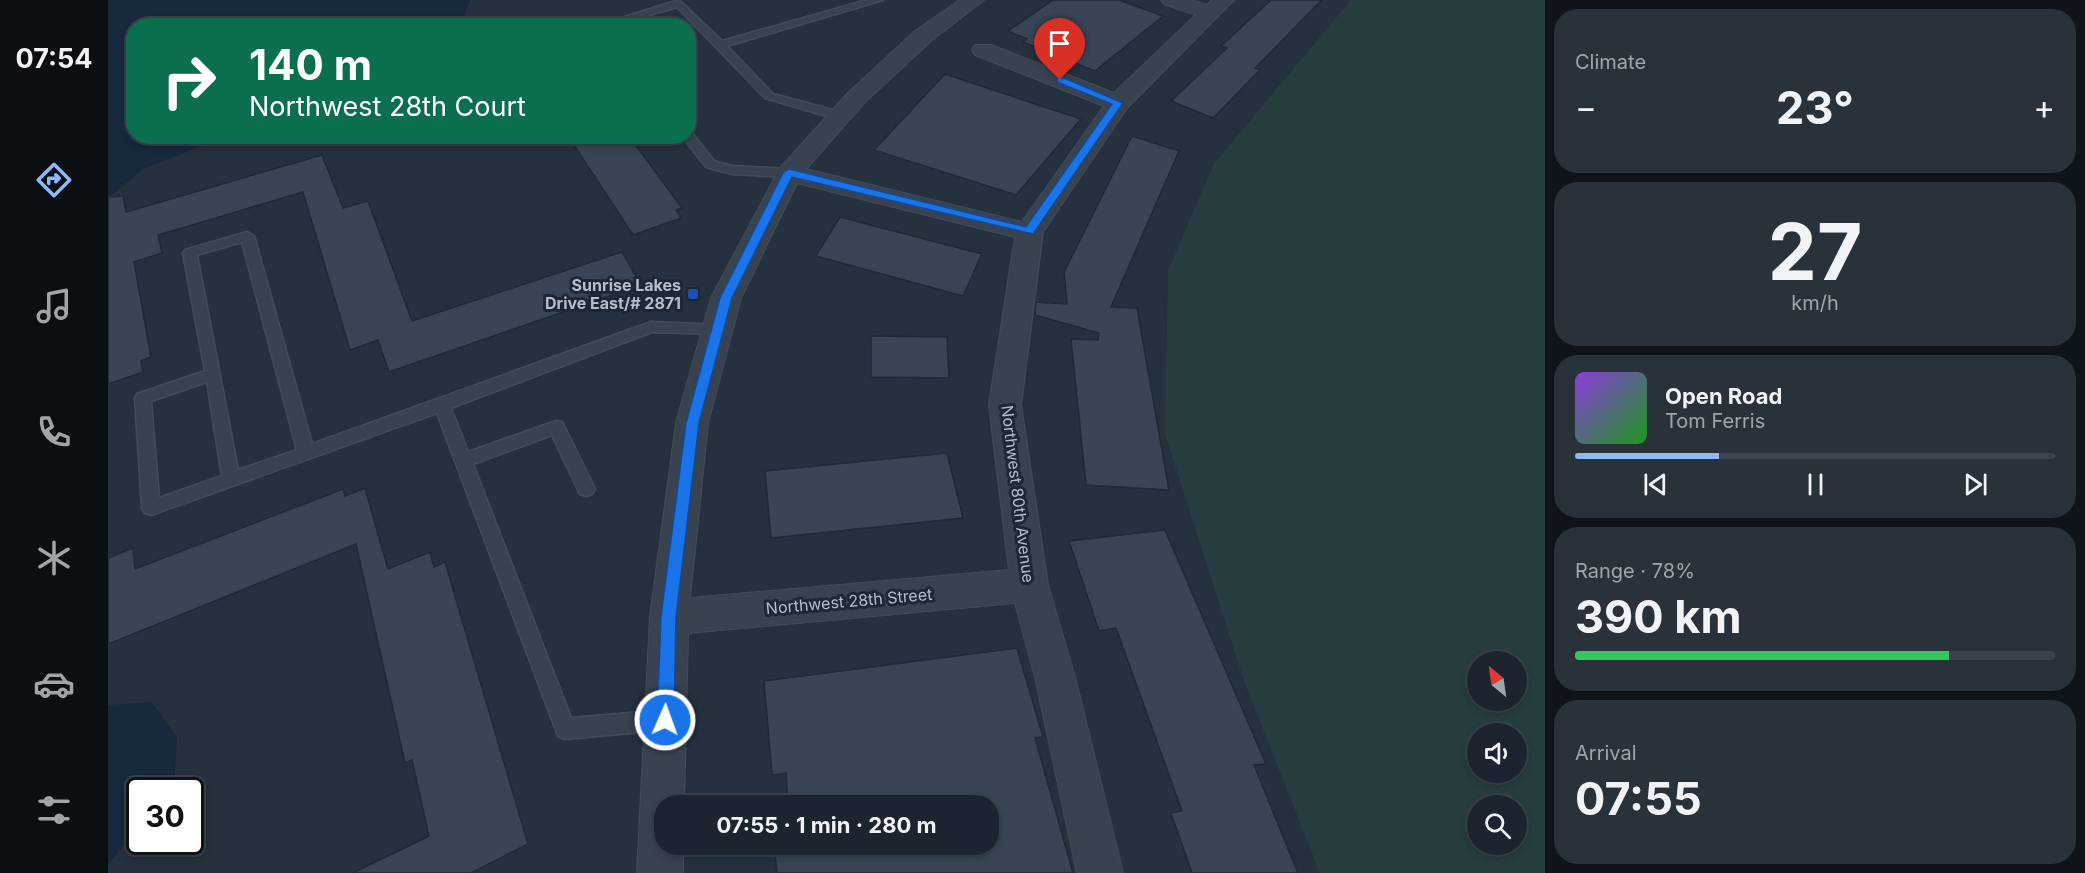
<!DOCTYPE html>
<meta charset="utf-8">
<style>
body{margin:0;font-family:Inter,sans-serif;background:#29313b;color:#f1f3f6;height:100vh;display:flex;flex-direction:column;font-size:22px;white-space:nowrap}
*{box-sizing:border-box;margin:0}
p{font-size:20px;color:#a0a5aa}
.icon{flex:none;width:33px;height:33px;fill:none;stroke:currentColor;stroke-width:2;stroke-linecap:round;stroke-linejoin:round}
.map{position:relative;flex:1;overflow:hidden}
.panel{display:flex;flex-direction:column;gap:9px;padding:9px;background:#0f141a;width:540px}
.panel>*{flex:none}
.guide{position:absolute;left:18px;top:18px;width:570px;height:126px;border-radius:24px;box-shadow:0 3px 9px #0003,0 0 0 2px #3a424b;background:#0b6e4f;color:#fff;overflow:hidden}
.needle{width:39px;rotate:331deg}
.fabs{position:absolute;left:1359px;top:651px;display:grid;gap:12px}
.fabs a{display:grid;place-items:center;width:60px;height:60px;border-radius:50%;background:#1c252f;box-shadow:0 3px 9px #0003,0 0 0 2px #3a424b;font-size:30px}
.speed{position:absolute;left:18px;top:777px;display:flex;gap:12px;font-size:30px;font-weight:700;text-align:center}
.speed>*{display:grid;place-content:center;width:78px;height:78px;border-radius:50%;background:#1c252f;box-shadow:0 3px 9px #0003,0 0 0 2px #3a424b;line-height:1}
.speed .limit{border:3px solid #111;border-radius:9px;background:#fff;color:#111}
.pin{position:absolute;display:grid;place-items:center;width:51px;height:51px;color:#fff;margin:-62px -26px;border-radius:50% 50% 50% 0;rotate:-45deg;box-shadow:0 0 6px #0007}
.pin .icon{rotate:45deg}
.me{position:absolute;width:66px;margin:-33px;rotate:2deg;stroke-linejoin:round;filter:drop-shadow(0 0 4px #0008)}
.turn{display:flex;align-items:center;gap:21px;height:126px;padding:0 24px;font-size:27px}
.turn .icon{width:78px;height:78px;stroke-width:2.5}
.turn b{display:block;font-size:42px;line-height:51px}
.big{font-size:45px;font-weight:700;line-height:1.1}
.panel .widget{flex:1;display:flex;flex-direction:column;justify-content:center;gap:9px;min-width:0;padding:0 21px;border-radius:24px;background:#29313b}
.panel .dial{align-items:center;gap:0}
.dial b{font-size:78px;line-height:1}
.song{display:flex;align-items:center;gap:18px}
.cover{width:72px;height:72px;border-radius:9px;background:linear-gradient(135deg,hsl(270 70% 55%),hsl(120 70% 35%))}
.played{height:6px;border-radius:3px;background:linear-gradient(90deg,#8db9f6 30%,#3a424b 30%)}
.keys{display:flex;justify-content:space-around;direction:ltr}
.heat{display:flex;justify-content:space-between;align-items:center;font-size:33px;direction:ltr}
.charge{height:9px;border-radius:4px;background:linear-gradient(90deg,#34c759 78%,#3a424b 0)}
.trip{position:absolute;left:546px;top:795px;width:345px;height:60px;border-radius:24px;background:#1c252f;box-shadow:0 3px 9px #0003,0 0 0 2px #3a424b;font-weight:700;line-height:60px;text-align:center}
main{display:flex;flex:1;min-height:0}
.menu{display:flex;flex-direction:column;width:108px;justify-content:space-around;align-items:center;background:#0b0f13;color:#a0a5aa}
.menu .icon{width:42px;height:42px}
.menu .selected{color:#8db9f6}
.menu b{font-size:27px;color:#f1f3f6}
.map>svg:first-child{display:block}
.green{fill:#273d40;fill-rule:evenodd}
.water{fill:#18283d}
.building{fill:#374554;stroke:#202a36;stroke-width:1.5}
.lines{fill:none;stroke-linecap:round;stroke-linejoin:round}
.lane-casing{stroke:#424c58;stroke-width:3}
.street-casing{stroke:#424c58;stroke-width:2}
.lane{fill:#39434f;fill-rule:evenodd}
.street{fill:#39434f;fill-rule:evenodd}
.route{fill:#1a73e8;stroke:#114b97;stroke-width:1.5}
.transit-dot{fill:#1a4fb4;stroke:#1e2834;stroke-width:2}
.labels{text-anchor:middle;stroke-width:6;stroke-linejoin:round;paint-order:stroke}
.poi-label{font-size:16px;font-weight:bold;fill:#b5bec9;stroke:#1e2834;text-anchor:end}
.street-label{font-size:16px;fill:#b5bec9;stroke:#1e2834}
</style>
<main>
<nav class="menu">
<b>07:54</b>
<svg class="icon selected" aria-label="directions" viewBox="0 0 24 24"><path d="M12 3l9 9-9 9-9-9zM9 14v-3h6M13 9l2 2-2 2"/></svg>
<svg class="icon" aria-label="music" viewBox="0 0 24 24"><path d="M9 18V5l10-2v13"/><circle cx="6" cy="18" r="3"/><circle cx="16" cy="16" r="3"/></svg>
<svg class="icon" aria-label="phone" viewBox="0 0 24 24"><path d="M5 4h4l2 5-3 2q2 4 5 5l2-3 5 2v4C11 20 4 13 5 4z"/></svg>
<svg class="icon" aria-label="climate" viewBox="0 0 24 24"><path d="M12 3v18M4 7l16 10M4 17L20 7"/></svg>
<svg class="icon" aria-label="car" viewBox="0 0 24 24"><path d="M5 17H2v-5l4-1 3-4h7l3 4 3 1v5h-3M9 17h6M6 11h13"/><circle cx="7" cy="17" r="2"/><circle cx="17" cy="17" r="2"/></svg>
<svg class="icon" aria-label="filters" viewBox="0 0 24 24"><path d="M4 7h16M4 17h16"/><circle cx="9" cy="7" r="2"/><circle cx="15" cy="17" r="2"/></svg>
</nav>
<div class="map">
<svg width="1437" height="873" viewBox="0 0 1437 873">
<rect width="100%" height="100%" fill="#25313f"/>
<!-- green -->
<path class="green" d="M 1243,0 L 1437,0 L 1437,873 L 1212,873 L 1137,684 L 1057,434 L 1060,271 L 1105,165 ZM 1370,662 L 1408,662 L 1408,700 L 1370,700 ZM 1370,734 L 1408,734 L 1408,772 L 1370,772 ZM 1370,806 L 1408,806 L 1408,844 L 1370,844 Z"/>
<!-- water -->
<path class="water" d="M 0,0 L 362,0 L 353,25 L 26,26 L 26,136 L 146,137 L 92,147 L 36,168 L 0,199 Z
M 44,702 L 69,738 L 66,787 L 63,790 L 32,790 L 31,827 L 0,864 L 0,705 Z"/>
<!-- building -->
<path class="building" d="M 945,0 L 1011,0 L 1055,16 L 987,71 L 915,42 L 919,39 L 900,31 Z
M 1163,0 L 1214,0 L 1147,68 L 1152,70 L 1105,118 L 1063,101 L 1119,48 L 1113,46 Z
M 837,74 L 921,102 L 973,119 L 908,195 L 766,150 Z
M 460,136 L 521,136 L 574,208 L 568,210 L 573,218 L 525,235 Z
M 1024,136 L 1071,151 L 1003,307 L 1029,308 L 1061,490 L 978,485 L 963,339 L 990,340 L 991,333 L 927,315 L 928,302 L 959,304 L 956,272 Z
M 214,155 L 235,208 L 260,201 L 304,321 L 514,252 L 532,283 L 518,287 L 519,290 L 281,372 L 270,340 L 242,350 L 195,192 L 50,235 L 54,253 L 26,262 L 43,357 L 33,361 L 35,372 L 0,384 L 0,197 L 15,196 L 18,212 Z
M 732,217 L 874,254 L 855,296 L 708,256 Z
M 763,336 L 839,337 L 841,378 L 763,377 Z
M 839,453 L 855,518 L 663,538 L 657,471 Z
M 257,488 L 280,569 L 322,552 L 326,567 L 337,562 L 420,844 L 363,873 L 245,873 L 321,836 L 304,760 L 297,763 L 248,544 L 0,644 L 0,558 L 25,548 L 27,569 L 235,489 L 237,496 Z
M 1057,530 L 1158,764 L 1146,765 L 1190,873 L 1084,873 L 1063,813 L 1074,811 L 1008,628 L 991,631 L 961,541 Z
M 909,648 L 935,737 L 927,738 L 965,873 L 669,873 L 666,844 L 880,844 L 880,806 L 680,806 L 678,773 L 664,775 L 656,681 Z"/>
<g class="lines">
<defs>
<path id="lane" d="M 759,0 L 775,0 L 619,46 L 665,94 L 736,113 L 736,119 L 732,120 L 657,98 L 569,7 L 505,26 L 487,26 L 571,0 L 614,41 Z
M 580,132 L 584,133 L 606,161 L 624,166 L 681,169 L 687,173 L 681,177 L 624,174 L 598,167 L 574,136 L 580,136 Z
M 139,232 L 146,236 L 204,444 L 543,322 L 614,325 L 616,329 L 614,333 L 609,334 L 544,332 L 343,408 L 360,452 L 448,421 L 454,422 L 487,489 L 484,494 L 478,496 L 472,494 L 444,435 L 365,464 L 463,718 L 557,710 L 564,713 L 567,720 L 564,727 L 557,730 L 457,739 L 450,736 L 329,413 L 43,515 L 37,513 L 34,508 L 27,398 L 29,394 L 97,371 L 75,253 L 77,250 ZM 134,242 L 189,450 L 130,470 L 89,255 ZM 99,382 L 114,476 L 51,498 L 43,401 Z"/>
<path id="street" d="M 852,0 L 876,0 L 823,41 L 756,103 L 698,169 L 914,222 L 996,106 L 867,55 L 864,50 L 867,45 L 883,45 L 1006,93 L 1088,15 L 1056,4 L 1053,0 L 1083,0 L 1099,5 L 1104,0 L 1126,0 L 1019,108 L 935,232 L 913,405 L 940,585 L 968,681 L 1015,873 L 969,873 L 928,681 L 907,603 L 580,633 L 576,806 L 556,806 L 556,844 L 575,844 L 575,873 L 529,873 L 542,617 L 568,423 L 603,298 L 672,168 L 740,93 L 807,31 ZM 689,183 L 907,237 L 881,405 L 901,570 L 582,598 L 600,423 L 633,298 Z"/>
</defs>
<!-- lane casing -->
<use href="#lane" class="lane-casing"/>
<!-- street casing -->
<use href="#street" class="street-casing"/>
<!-- lane -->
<use href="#lane" class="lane"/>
<!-- street -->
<use href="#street" class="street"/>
</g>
<!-- route -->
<path class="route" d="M 949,78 L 956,78 L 1015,103 L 925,234 L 684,177 L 624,298 L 591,423 L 568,617 L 566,720 L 563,726 L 557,728 L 551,726 L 549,720 L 553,617 L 578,423 L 612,298 L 675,173 L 681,169 L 918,227 L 1004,104 L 949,82 Z"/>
<!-- markers -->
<rect class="transit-dot" x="579" y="288" width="12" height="12" rx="3"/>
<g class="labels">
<!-- poi labels -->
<g class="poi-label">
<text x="573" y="291">Sunrise Lakes<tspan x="573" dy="18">Drive East/# 2871</tspan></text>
</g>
<!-- street labels -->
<g class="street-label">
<text transform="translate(910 494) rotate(83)" y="6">Northwest 80th Avenue</text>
<text transform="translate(741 601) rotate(-5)" y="6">Northwest 28th Street</text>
</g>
</g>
</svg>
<div class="fabs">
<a><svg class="needle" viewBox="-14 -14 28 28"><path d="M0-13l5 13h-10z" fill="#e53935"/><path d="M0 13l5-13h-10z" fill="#a0a5aa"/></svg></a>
<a><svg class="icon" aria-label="sound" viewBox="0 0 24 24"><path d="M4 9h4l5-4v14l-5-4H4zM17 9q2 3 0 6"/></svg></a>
<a><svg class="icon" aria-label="search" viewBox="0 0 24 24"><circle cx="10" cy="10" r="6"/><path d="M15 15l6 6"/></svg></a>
</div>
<div class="speed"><div class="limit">30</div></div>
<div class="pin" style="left:952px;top:80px;background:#d93025"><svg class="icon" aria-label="arrive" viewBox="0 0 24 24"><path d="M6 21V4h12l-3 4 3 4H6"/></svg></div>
<svg class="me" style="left:557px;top:720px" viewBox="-20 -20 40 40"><circle r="17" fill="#1a73e8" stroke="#fff" stroke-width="3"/><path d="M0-11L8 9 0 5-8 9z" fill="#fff"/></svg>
<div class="trip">07:55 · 1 min · 280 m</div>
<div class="guide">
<div class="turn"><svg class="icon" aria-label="right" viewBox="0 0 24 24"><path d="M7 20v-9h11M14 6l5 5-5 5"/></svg><div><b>140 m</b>Northwest 28th Court</div></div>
</div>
</div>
<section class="panel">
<div class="widget"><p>Climate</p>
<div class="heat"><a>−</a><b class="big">23°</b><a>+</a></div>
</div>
<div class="widget dial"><b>27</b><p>km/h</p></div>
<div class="widget">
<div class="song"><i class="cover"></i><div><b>Open Road</b><p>Tom Ferris</p></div></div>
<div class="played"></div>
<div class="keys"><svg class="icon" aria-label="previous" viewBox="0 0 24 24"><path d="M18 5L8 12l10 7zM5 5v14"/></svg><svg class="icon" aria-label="pause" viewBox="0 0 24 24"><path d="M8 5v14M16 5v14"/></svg><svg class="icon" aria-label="next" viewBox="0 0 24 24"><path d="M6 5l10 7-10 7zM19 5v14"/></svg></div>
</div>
<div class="widget"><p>Range · 78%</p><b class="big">390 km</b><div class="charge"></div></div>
<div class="widget"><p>Arrival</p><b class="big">07:55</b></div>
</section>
</main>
